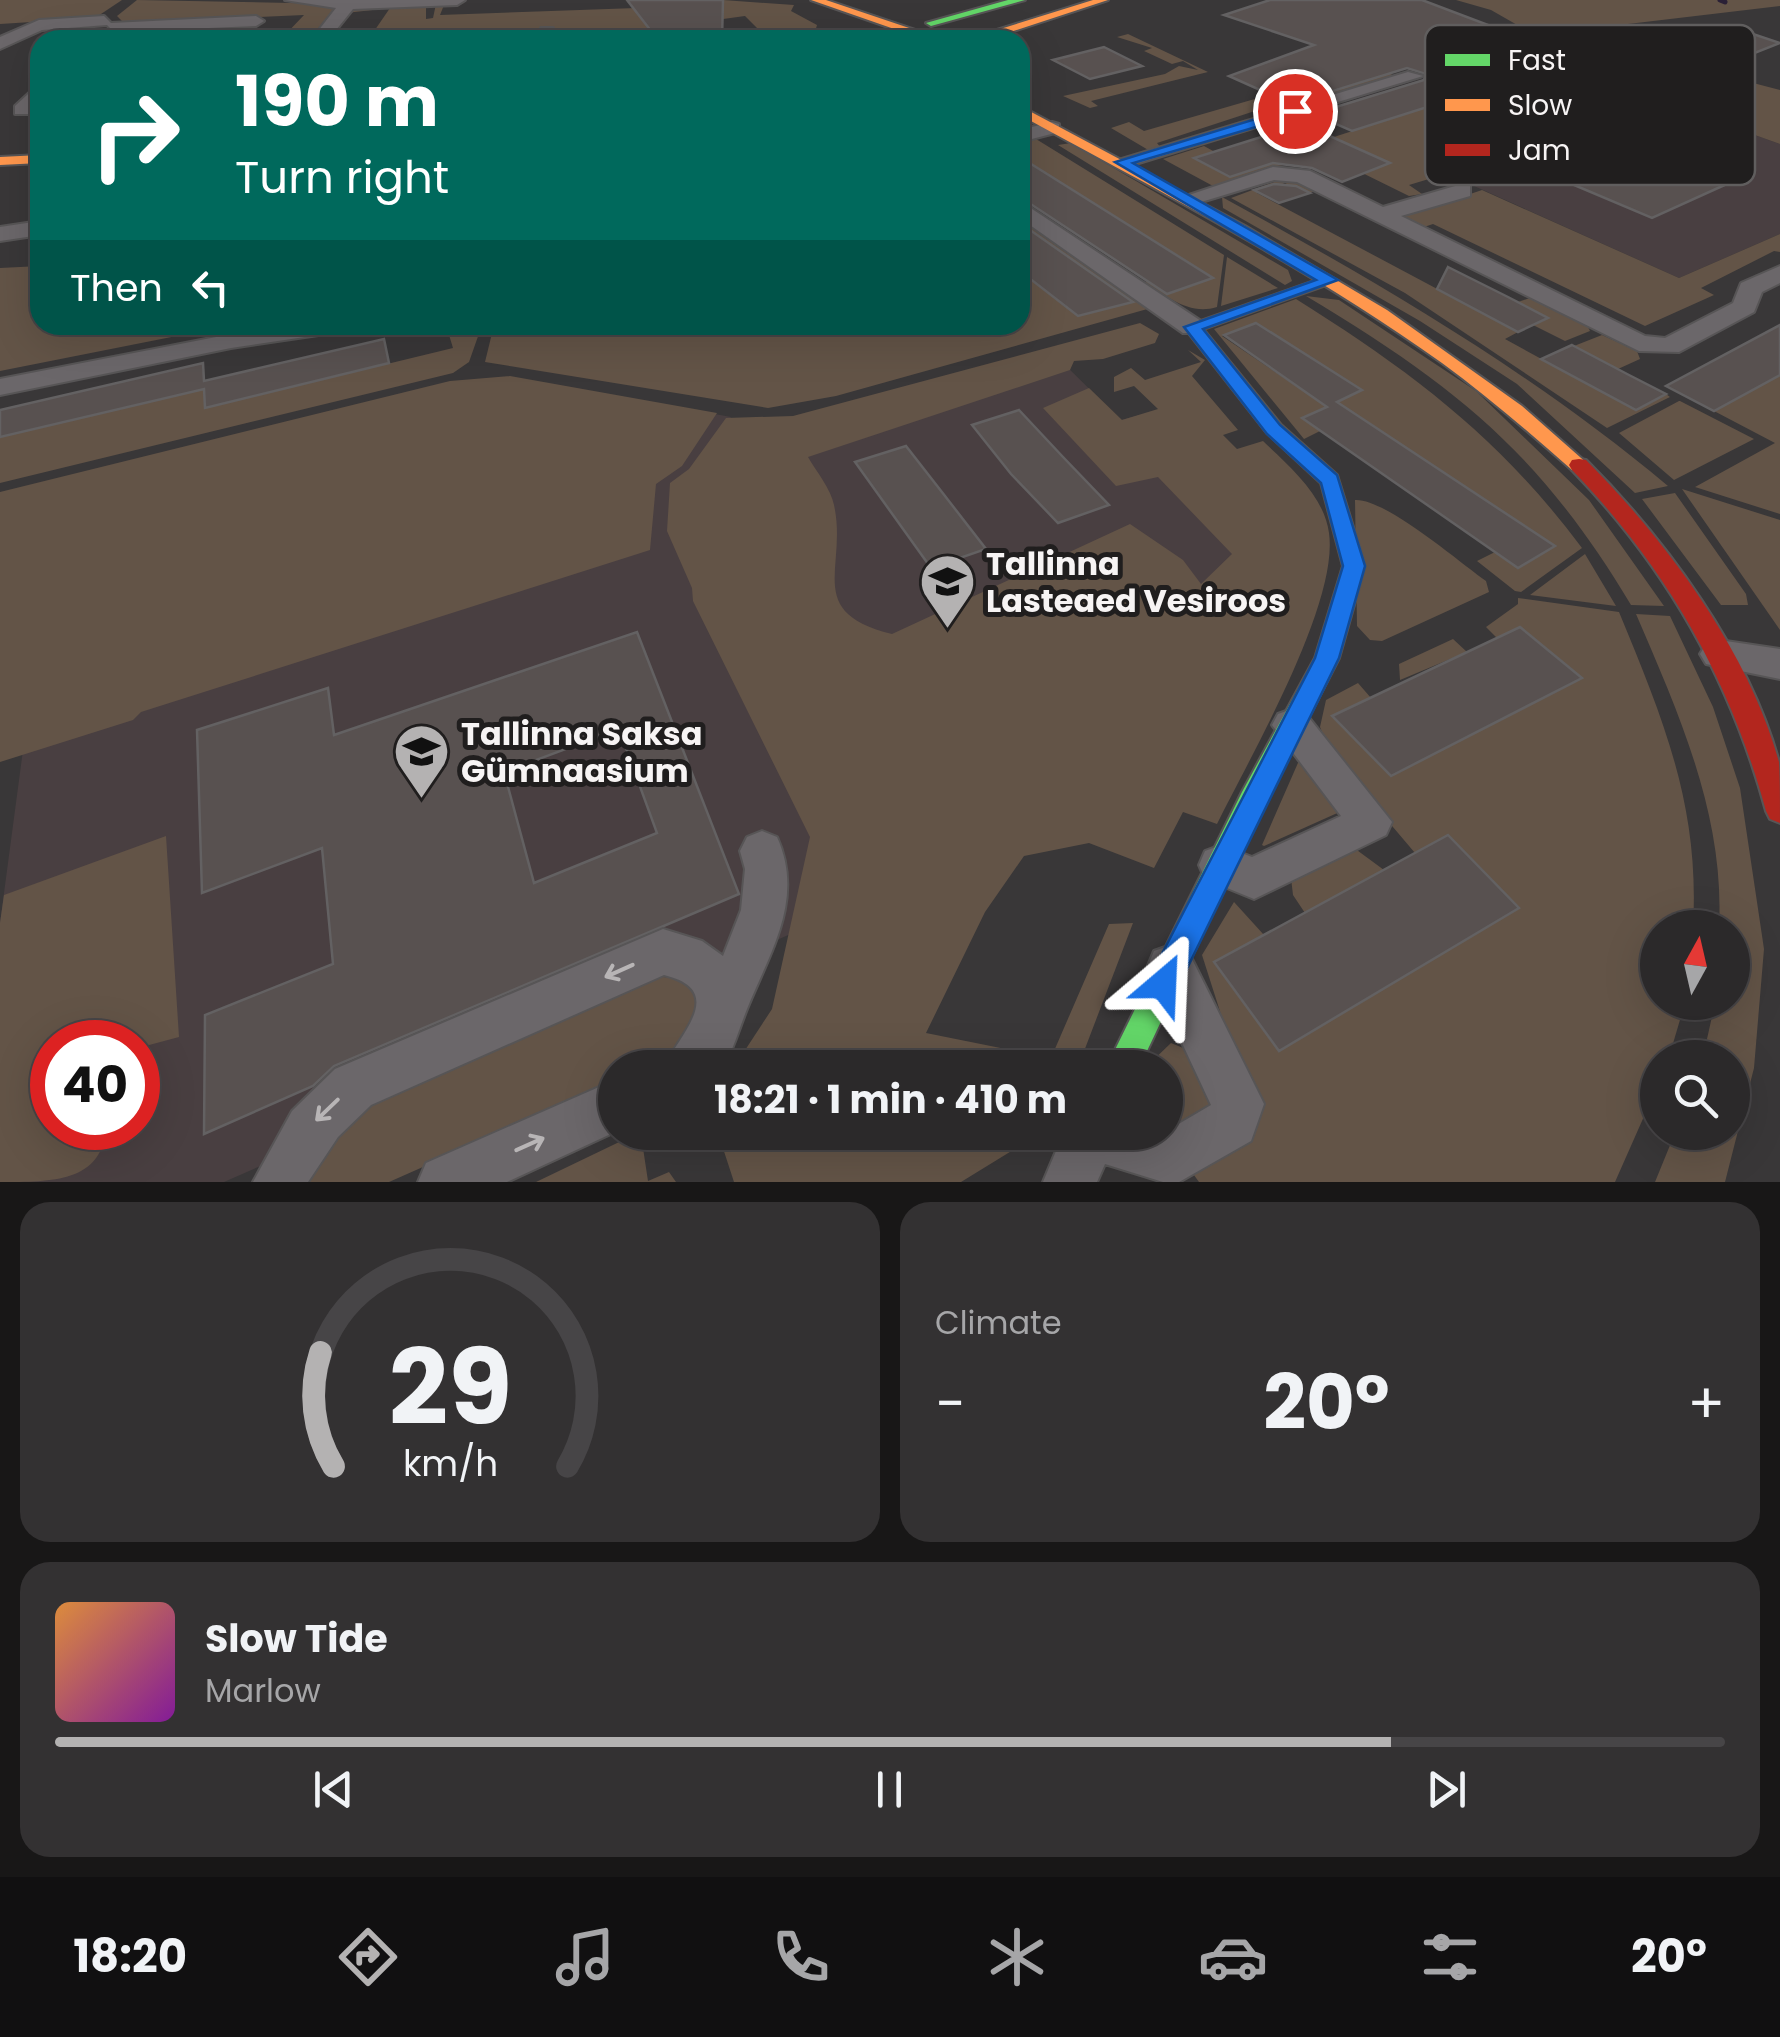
<!DOCTYPE html>
<meta charset="utf-8">
<style>
body{margin:0;font-family:Poppins,sans-serif;background:#333132;color:#f1f3f6;height:100vh;display:flex;flex-direction:column;font-size:38px;white-space:nowrap}
*{box-sizing:border-box;margin:0}
p{font-size:32px;color:#a6a6a8}
.icon{flex:none;width:55px;height:55px;fill:none;stroke:currentColor;stroke-width:2;stroke-linecap:round;stroke-linejoin:round}
.map{position:relative;height:1182px;overflow:hidden}
.panel{display:flex;flex-direction:column;gap:20px;padding:20px;background:#181717;flex:1}
.panel>*{flex:none}
.guide{position:absolute;left:30px;top:30px;width:1000px;height:305px;border-radius:30px;box-shadow:0 10px 40px #0002,0 0 0 2px #474547;background:#00695c;color:#fff;overflow:hidden}
.needle{width:65px;rotate:8deg}
.tools{position:absolute;left:1640px;top:910px;display:grid;gap:20px}
.tools a{display:grid;place-items:center;width:110px;height:110px;border-radius:50%;background:#2b292a;box-shadow:0 10px 40px #0002,0 0 0 2px #474547;font-size:50px}
.speed{position:absolute;left:30px;top:1020px;display:flex;gap:20px;font-size:50px;font-weight:700;text-align:center}
.speed>*{display:grid;place-content:center;width:130px;height:130px;border-radius:50%;background:#2b292a;box-shadow:0 10px 40px #0002,0 0 0 2px #474547;line-height:1}
.speed .limit{border:15px solid #d22;background:#fff;color:#111}
.pin{position:absolute;display:grid;place-items:center;width:85px;height:85px;color:#fff;margin:-42px;border:5px solid #fff;border-radius:50%;box-shadow:0 2px 10px #0007}
.me{position:absolute;width:110px;margin:-55px;rotate:26deg;stroke-linejoin:round;filter:drop-shadow(0 0 8px #0008)}
.turn{display:flex;align-items:center;gap:35px;height:210px;padding:0 40px;font-size:45px}
.turn .icon{width:130px;height:130px;stroke-width:2.5}
.turn b{display:block;font-size:70px;line-height:85px}
.then{display:flex;align-items:center;height:95px;padding:0 40px;background:#0003;gap:20px;font-size:38px}
.big{font-size:75px;font-weight:700;line-height:1.1}
.panel .tile{flex:1;display:flex;flex-direction:column;justify-content:center;gap:15px;min-width:0;padding:0 35px;border-radius:30px;background:#333132}
.panel .dial{align-items:center;gap:0}
.dial svg{height:260px;overflow:visible;fill:none;stroke:#474547;stroke-width:7;stroke-linecap:round;text-anchor:middle}
.dial text{fill:#f1f3f6;stroke:none}
.song{display:flex;align-items:center;gap:30px}
.cover{width:120px;height:120px;border-radius:15px;background:linear-gradient(135deg,hsl(30 70% 55%),hsl(290 70% 35%))}
.played{height:10px;border-radius:5px;background:linear-gradient(90deg,#b4b2b2 80%,#474547 80%)}
.keys{display:flex;justify-content:space-around;direction:ltr}
.heat{display:flex;justify-content:space-between;align-items:center;font-size:55px;direction:ltr}
.panel .tiles{flex:1;display:grid;gap:20px;grid-template-columns:1fr 1fr}
.tile:last-child{grid-column:span 2}
.trip{position:absolute;left:598px;top:1050px;width:585px;height:100px;border-radius:50px;background:#2b292a;box-shadow:0 10px 40px #0002,0 0 0 2px #474547;font-weight:700;line-height:100px;text-align:center}
.tabs{display:flex;height:160px;justify-content:space-around;align-items:center;background:#111011;color:#a6a6a8}
.tabs .icon{width:70px;height:70px}
.tabs .selected{color:#b4b2b2}
.tabs b{font-size:45px;color:#f1f3f6}
.map>svg:first-child{display:block}
.built{fill:#493f41;fill-rule:evenodd}
.green{fill:#635447}
.lines{fill:none;stroke-linecap:round;stroke-linejoin:round}
.stream{stroke:#2a2036;stroke-width:5}
.building{fill:#585150;stroke:#636162;stroke-width:2.5;fill-rule:evenodd}
.street-casing{stroke:#575556;stroke-width:4}
.fast-casing{stroke:#575556;stroke-width:4}
.slow-casing{stroke:#575556;stroke-width:4}
.jam-casing{stroke:#575556;stroke-width:4}
.street{fill:#6b676a;fill-rule:evenodd}
.fast{fill:#63d668;fill-rule:evenodd}
.slow{fill:#ff974d;fill-rule:evenodd}
.jam{fill:#b3261e;fill-rule:evenodd}
.oneway{stroke:#b8b5b6}
.route{fill:#1a73e8;stroke:#114b97;stroke-width:2.5}
.labels{text-anchor:middle;stroke-width:10;stroke-linejoin:round;paint-order:stroke}
.poi-label{font-size:32px;font-weight:bold;fill:#f7f4f4;stroke:#201e1e;text-anchor:start}
.key{fill:#201e1e;stroke:#605e5e;stroke-width:2.5}
.key-label{font-size:28px;fill:#f7f4f4}
</style>
<div class="map">
<svg width="1780" height="1182" viewBox="0 0 1780 1182">
<rect width="100%" height="100%" fill="#393738"/>
<!-- built -->
<path class="built" d="M 1629,90 L 1780,144 L 1780,234 L 1679,278 L 1416,160 Z
M 1060,360 L 1121,420 L 1140,415 L 1282,524 L 875,897 L 224,1182 L 0,1182 L 0,923 L 25,735 L 546,383 L 731,417 L 695,473 ZM 52,1042 L 138,1042 L 138,1128 L 52,1128 Z"/>
<!-- green -->
<path class="green" d="M 0,0 L 122,0 L 95,18 L 0,24 Z
M 137,0 L 338,4 L 311,37 L 175,40 L 284,36 L 304,15 L 124,23 L 117,16 Z
M 723,0 L 794,5 L 791,11 L 817,25 L 815,32 L 822,37 L 834,34 L 819,40 L 769,40 L 745,16 L 636,31 L 619,40 L 551,40 L 550,33 L 508,36 L 523,40 L 368,40 L 390,8 L 346,13 L 350,8 L 426,5 L 426,19 L 433,18 L 436,4 L 465,3 L 444,5 L 440,15 L 722,5 Z
M 1456,0 L 1780,0 L 1780,6 L 1535,35 L 1491,10 Z
M 1503,27 L 1516,35 L 1388,73 L 1395,76 L 1290,111 L 1264,108 L 1157,143 L 1161,148 L 1150,151 L 1111,128 L 1129,122 L 1144,131 Z
M 1128,34 L 1208,72 L 1091,101 L 1098,106 L 1090,108 L 1063,96 L 1165,74 L 1179,66 L 1198,70 L 1183,61 L 1172,64 L 1144,51 L 1152,48 L 1117,37 Z
M 1549,53 L 1608,68 L 1597,67 L 1511,93 L 1551,109 L 1573,102 L 1584,107 L 1609,133 L 1469,184 L 1442,175 L 1409,185 L 1422,194 L 1409,196 L 1338,161 L 1360,151 L 1272,167 L 1213,186 L 1163,159 L 1204,146 L 1215,152 L 1195,159 L 1222,173 L 1558,65 Z
M 1636,58 L 1698,78 L 1711,72 L 1780,90 L 1780,144 L 1629,90 L 1688,81 L 1624,62 Z
M 1036,139 L 1224,255 L 1217,307 C 1189,316 1167,296 1145,282 L 1162,276 L 1182,289 L 1212,278 L 1020,157 L 1020,143 Z
M 1071,143 L 1288,270 L 1292,281 L 1285,285 L 1058,145 Z
M 1277,181 L 1304,183 L 1318,190 L 1306,194 L 1285,183 L 1257,193 L 1518,332 L 1505,339 L 1635,410 L 1666,394 L 1670,397 L 1607,428 L 1405,293 L 1231,198 Z
M 1482,190 L 1679,278 L 1780,234 L 1780,252 L 1774,251 L 1701,288 L 1714,295 L 1645,326 L 1433,224 L 1421,228 L 1399,218 Z
M 1222,197 C 1378,282 1532,372 1668,486 L 1635,493 L 1517,384 L 1420,321 L 1223,208 Z
M 1020,212 L 1151,308 L 836,396 L 768,408 L 485,362 L 494,325 L 1020,325 Z
M 1227,257 L 1278,288 L 1221,306 Z
M 40,266 L 40,325 L 232,325 L 0,371 L 0,268 Z
M 1306,296 L 1339,300 L 1476,391 L 1589,500 L 1664,606 L 1631,605 C 1540,453 1456,386 1306,296 Z
M 1530,298 L 1588,327 L 1590,331 L 1565,341 L 1533,325 L 1547,318 L 1518,302 Z
M 1296,299 C 1411,371 1500,438 1582,548 L 1521,592 L 1515,591 L 1477,561 L 1495,552 L 1518,567 L 1554,545 L 1337,402 L 1361,390 L 1256,323 L 1222,336 L 1327,407 L 1302,418 L 1320,431 L 1304,439 L 1214,329 Z
M 1140,323 L 1159,334 L 1155,343 L 1103,359 L 1074,361 L 1070,370 L 808,457 C 816,471 831,489 834,505 C 848,568 803,612 892,634 L 1130,524 L 1183,560 L 1201,584 L 1232,554 L 1158,477 L 1116,486 L 1043,408 L 1089,388 L 1122,420 L 1158,409 L 1134,386 L 1114,392 L 1114,377 L 1131,368 L 1145,380 L 1201,362 L 1188,350 L 1205,360 L 1192,376 L 1238,430 L 1223,435 L 1237,449 L 1263,441 C 1289,466 1324,495 1329,533 C 1339,604 1250,757 1217,824 L 1183,812 L 1154,868 L 1089,843 L 1024,856 L 985,912 L 926,1033 L 1051,1058 L 1109,924 L 1133,923 L 1078,1067 L 734,1067 L 772,1009 L 810,837 L 693,601 L 692,588 L 667,531 L 670,483 L 689,469 L 726,418 L 793,416 Z
M 446,325 L 482,325 L 469,362 L 453,373 L 0,483 L 0,437 L 204,389 L 206,408 L 453,348 Z
M 1602,335 L 1637,351 L 1640,359 L 1618,369 L 1574,346 Z
M 1780,375 L 1780,514 L 1695,487 L 1775,443 L 1714,411 Z
M 510,376 L 717,413 L 682,466 L 656,484 L 650,550 L 141,712 L 133,720 L 0,762 L 0,492 L 450,381 Z
M 1679,401 L 1680,401 L 1754,439 L 1674,480 L 1619,433 Z
M 1682,489 L 1780,520 L 1780,630 Z
M 1675,493 L 1746,594 L 1748,605 L 1721,605 L 1642,499 Z
M 1355,500 C 1385,498 1459,562 1486,581 L 1489,592 L 1382,641 L 1370,640 L 1357,626 Z
M 1585,554 L 1616,606 L 1530,595 Z
M 1518,598 L 1619,612 C 1664,721 1700,807 1693,927 L 1658,928 L 1658,1002 L 1685,1003 L 1669,1057 L 1658,1058 L 1657,1087 L 1615,1182 L 1199,1182 L 1191,1171 L 1248,1099 L 1202,955 L 1234,902 L 1264,935 L 1214,963 L 1279,1050 L 1519,908 L 1448,836 L 1415,853 L 1331,754 L 1320,727 L 1326,700 L 1358,683 L 1371,698 L 1333,717 L 1391,776 L 1582,678 L 1520,627 L 1497,638 L 1486,627 L 1518,604 Z
M 1636,614 L 1670,616 L 1713,707 L 1740,788 L 1764,949 L 1754,1068 L 1725,1182 L 1655,1182 L 1675,1133 L 1732,1132 L 1732,1058 L 1703,1057 L 1715,1003 L 1732,1002 L 1732,928 L 1719,927 C 1725,816 1679,714 1636,614 Z
M 1453,639 L 1467,652 L 1400,680 L 1399,664 Z
M 1301,756 L 1344,810 L 1264,846 L 1262,845 Z
M 166,836 L 179,1037 L 138,1048 L 138,1042 L 52,1042 L 52,1128 L 106,1128 C 102,1182 53,1182 0,1182 L 0,923 L 4,895 Z
M 1350,845 L 1384,870 L 1305,913 L 1293,895 L 1291,878 Z
M 655,976 L 680,979 L 703,997 C 679,1048 677,1067 615,1068 L 615,1082 L 389,1182 L 307,1182 L 322,1152 L 375,1099 Z
M 1171,1043 L 1193,1052 L 1221,1109 L 1177,1136 L 1165,1129 L 1165,1068 L 1145,1068 Z
M 640,1132 L 675,1133 L 643,1148 L 648,1181 L 669,1172 L 676,1182 L 536,1182 Z
M 718,1133 L 718,1132 L 1041,1133 L 961,1182 L 734,1182 Z"/>
<g class="lines">
<!-- stream -->
<path class="stream" d="M 1720,0 L 1725,2"/>
</g>
<!-- building -->
<path class="building" d="M 627,0 L 723,0 L 722,40 L 658,40 Z
M 1270,0 L 1422,0 L 1578,59 L 1352,131 L 1313,114 L 1424,80 L 1426,74 L 1407,68 L 1291,104 L 1229,76 L 1314,45 L 1224,15 Z
M 1732,27 L 1780,43 L 1699,75 L 1624,54 L 1694,30 L 1716,32 Z
M 1104,47 L 1142,66 L 1090,79 L 1053,60 Z
M 1303,124 L 1390,163 L 1342,182 L 1312,168 L 1273,163 L 1230,177 L 1194,158 Z
M 1622,142 L 1657,156 L 1729,183 L 1652,218 L 1541,171 Z
M 1020,157 L 1213,278 L 1167,294 L 1020,197 Z
M 1274,184 L 1296,186 L 1310,193 L 1279,203 L 1254,190 Z
M 1020,223 L 1133,302 L 1078,316 L 1020,271 Z
M 1448,267 L 1508,297 L 1548,318 L 1518,332 L 1437,289 Z
M 1256,323 L 1362,390 L 1337,402 L 1555,546 L 1518,568 L 1302,418 L 1327,407 L 1224,335 Z
M 1780,325 L 1780,375 L 1714,411 L 1666,386 Z
M 384,339 L 389,363 L 205,408 L 204,389 L 0,437 L 0,410 L 203,363 L 204,381 Z
M 1572,345 L 1629,375 L 1666,394 L 1636,410 L 1541,359 Z
M 1019,410 L 1063,457 L 1109,505 L 1058,523 L 1011,474 L 972,425 Z
M 906,446 L 945,496 L 986,549 L 931,568 L 855,462 Z
M 1520,627 L 1582,678 L 1391,776 L 1332,716 Z
M 637,632 L 739,894 L 334,1066 L 313,1086 L 204,1134 L 205,1015 L 333,964 L 322,848 L 202,893 L 197,730 L 328,688 L 334,735 ZM 619,729 L 657,833 L 534,883 L 504,772 Z
M 1448,835 L 1519,908 L 1279,1051 L 1214,962 Z"/>
<g class="lines">
<defs>
<path id="street" d="M 285,0 L 465,0 L 457,5 L 353,9 L 328,40 L 311,40 L 336,8 Z
M 104,16 L 111,23 L 256,16 L 264,21 L 256,26 L 114,32 L 107,25 L 42,30 L 0,49 L 0,37 L 39,20 Z
M 541,28 L 553,28 L 552,40 L 536,40 Z
M 1408,72 L 1423,76 L 1129,166 L 1122,168 L 1112,162 Z
M 40,83 L 40,101 L 29,114 L 15,114 L 15,106 Z
M 1052,122 L 1059,124 L 1059,132 L 1020,142 L 1020,130 Z
M 1273,167 L 1310,171 L 1383,207 L 1462,184 L 1470,186 L 1470,196 L 1401,216 L 1645,336 L 1665,338 L 1733,303 L 1741,283 L 1780,266 L 1780,283 L 1762,292 L 1754,312 L 1679,352 L 1639,351 L 1297,182 L 1274,180 L 1188,206 L 1177,199 Z
M 1020,201 L 1201,321 L 1205,327 L 1201,333 L 1183,333 L 1020,218 Z
M 40,221 L 40,235 L 0,241 L 0,227 Z
M 278,325 L 345,325 L 332,333 L 231,348 L 0,395 L 0,379 Z
M 1719,640 L 1780,649 L 1780,679 L 1706,664 L 1700,654 L 1706,644 Z
M 1292,709 L 1306,714 L 1392,822 L 1386,835 L 1254,899 L 1205,879 L 1199,865 L 1205,851 L 1221,845 L 1252,857 L 1341,816 L 1272,725 L 1278,714 Z
M 762,831 L 777,837 C 805,899 770,952 747,1009 C 739,1029 734,1048 723,1068 L 664,1068 C 677,1036 730,991 664,975 L 371,1105 L 338,1137 L 308,1182 L 253,1182 L 292,1111 L 335,1069 L 663,929 L 702,941 L 723,956 L 741,910 L 745,869 L 740,851 L 747,837 Z
M 1171,945 L 1188,951 L 1264,1104 L 1251,1141 L 1179,1182 L 1163,1182 L 1105,1164 L 1097,1182 L 1043,1182 L 1064,1132 L 1165,1132 L 1211,1105 L 1147,968 L 1154,951 Z
M 615,1080 L 615,1132 L 507,1182 L 418,1182 L 426,1163 Z"/>
<path id="fast" d="M 1008,0 L 1025,0 L 931,26 L 926,23 Z
M 1323,278 L 1337,281 L 1203,329 L 1281,425 L 1337,475 L 1365,566 L 1339,658 L 1262,808 L 1139,1068 L 1106,1068 L 1242,792 L 1315,658 L 1343,566 L 1321,483 L 1267,433 L 1184,327 Z"/>
<path id="slow" d="M 811,0 L 826,0 L 921,32 L 981,35 L 1093,0 L 1108,0 L 986,40 L 920,38 Z
M 1020,106 L 1245,226 L 1387,310 L 1522,406 L 1589,465 L 1579,471 L 1572,470 C 1530,433 1487,396 1442,363 C 1309,268 1163,193 1020,115 Z
M 40,155 L 40,163 L 0,165 L 0,157 Z"/>
<path id="jam" d="M 1579,459 L 1586,460 C 1666,540 1749,652 1779,762 C 1780,780 1780,804 1780,823 L 1770,819 L 1766,811 C 1730,679 1667,568 1572,470 L 1569,465 L 1572,460 Z"/>
</defs>
<!-- street casing -->
<use href="#street" class="street-casing"/>
<!-- fast casing -->
<use href="#fast" class="fast-casing"/>
<!-- slow casing -->
<use href="#slow" class="slow-casing"/>
<!-- jam casing -->
<use href="#jam" class="jam-casing"/>
<!-- street -->
<use href="#street" class="street"/>
<!-- fast -->
<use href="#fast" class="fast"/>
<!-- slow -->
<use href="#slow" class="slow"/>
<!-- jam -->
<use href="#jam" class="jam"/>
</g>
<!-- one-way arrows -->
<defs><path id="oneway-shaft" d="M-6 0H5M1.5-3L5.5 0L1.5 3" fill="none" stroke-width="1.6" stroke-linecap="round" stroke-linejoin="round" transform="scale(2.5)"/></defs>
<g class="oneway">
<use href="#oneway-shaft" transform="translate(619 971) rotate(156)"/>
<use href="#oneway-shaft" transform="translate(327 1110) rotate(136)"/>
<use href="#oneway-shaft" transform="translate(530 1144) rotate(-24)"/>
</g>
<!-- route -->
<path class="route" d="M 1295,107 L 1300,114 L 1133,163 L 1338,280 L 1203,329 L 1280,425 L 1337,475 L 1365,566 L 1339,658 L 1174,995 L 1163,1000 L 1152,995 L 1147,984 L 1152,973 L 1315,658 L 1343,566 L 1321,483 L 1267,434 L 1184,327 L 1316,280 L 1115,162 Z"/>
<!-- icons -->
<defs>
<symbol id="school-pin" viewBox="-11 -11 22 30"><path d="M0 17L-7.5 6A9.5 9.5 0 1 1 7.5 6Z" fill="#b4b2b2" stroke="#201e1e"/><path d="M0-5L7-2L0 1L-7-2ZM-4 1L0 2.5L4 1V4Q0 6-4 4Z" fill="#111"/></symbol>
</defs>
<g fill-rule="evenodd">
<use href="#school-pin" x="916" y="550" width="63" height="86"/>
<use href="#school-pin" x="390" y="720" width="63" height="86"/>
</g>
<g class="labels">
<!-- poi labels -->
<g class="poi-label">
<text x="986" y="575">Tallinna<tspan x="986" dy="37">Lasteaed Vesiroos</tspan></text>
<text x="461" y="745">Tallinna Saksa<tspan x="461" dy="37">Gümnaasium</tspan></text>
</g>
</g>
<!-- legend -->
<rect x="1425" y="25" width="330" height="160" rx="15" class="key"/>
<rect x="1445" y="54" width="45" height="12" fill="#63d668"/>
<rect x="1445" y="99" width="45" height="12" fill="#ff974d"/>
<rect x="1445" y="144" width="45" height="12" fill="#b3261e"/>
<g class="key-label">
<text x="1508" y="70">Fast</text>
<text x="1508" y="115">Slow</text>
<text x="1508" y="160">Jam</text>
</g>
</svg>
<div class="tools">
<a><svg class="needle" viewBox="-14 -14 28 28"><path d="M0-13l5 13h-10z" fill="#e53935"/><path d="M0 13l5-13h-10z" fill="#a6a6a8"/></svg></a>
<a><svg class="icon" aria-label="search" viewBox="0 0 24 24"><circle cx="10" cy="10" r="6"/><path d="M15 15l6 6"/></svg></a>
</div>
<div class="speed"><div class="limit">40</div></div>
<div class="pin" style="left:1295px;top:111px;background:#d93025"><svg class="icon" aria-label="arrive" viewBox="0 0 24 24"><path d="M6 21V4h12l-3 4 3 4H6"/></svg></div>
<svg class="me" style="left:1163px;top:984px" viewBox="-20 -20 40 40"><path d="M0-17L14 15 0 8-14 15z" fill="#1a73e8" stroke="#fff" stroke-width="4"/></svg>
<div class="trip">18:21 · 1 min · 410 m</div>
<div class="guide">
<div class="turn"><svg class="icon" aria-label="right" viewBox="0 0 24 24"><path d="M7 20v-9h11M14 6l5 5-5 5"/></svg><div><b>190 m</b>Turn right</div></div>
<div class="then">Then<svg class="icon" aria-label="left" viewBox="0 0 24 24"><path d="M17 20v-9H6M10 6l-5 5 5 5"/></svg></div>
</div>
</div>
<section class="panel">
<div class="tiles">
<div class="tile dial"><svg viewBox="0 0 100 80">
<path d="M14 69A42 42 0 1 1 86 69"/>
<path d="M14 69A42 42 0 0 1 10 34" stroke="#b4b2b2"/>
<text x="50" y="56" font-size="32" font-weight="700">29</text>
<text x="50" y="72" font-size="11">km/h</text>
</svg></div>
<div class="tile"><p>Climate</p>
<div class="heat"><a>−</a><b class="big">20°</b><a>+</a></div>
</div>
<div class="tile">
<div class="song"><i class="cover"></i><div><b>Slow Tide</b><p>Marlow</p></div></div>
<div class="played"></div>
<div class="keys"><svg class="icon" aria-label="previous" viewBox="0 0 24 24"><path d="M18 5L8 12l10 7zM5 5v14"/></svg><svg class="icon" aria-label="pause" viewBox="0 0 24 24"><path d="M8 5v14M16 5v14"/></svg><svg class="icon" aria-label="next" viewBox="0 0 24 24"><path d="M6 5l10 7-10 7zM19 5v14"/></svg></div>
</div>
</div>
</section>
<nav class="tabs">
<b>18:20</b>
<svg class="icon selected" aria-label="directions" viewBox="0 0 24 24"><path d="M12 3l9 9-9 9-9-9zM9 14v-3h6M13 9l2 2-2 2"/></svg>
<svg class="icon" aria-label="music" viewBox="0 0 24 24"><path d="M9 18V5l10-2v13"/><circle cx="6" cy="18" r="3"/><circle cx="16" cy="16" r="3"/></svg>
<svg class="icon" aria-label="phone" viewBox="0 0 24 24"><path d="M5 4h4l2 5-3 2q2 4 5 5l2-3 5 2v4C11 20 4 13 5 4z"/></svg>
<svg class="icon" aria-label="climate" viewBox="0 0 24 24"><path d="M12 3v18M4 7l16 10M4 17L20 7"/></svg>
<svg class="icon" aria-label="car" viewBox="0 0 24 24"><path d="M5 17H2v-5l4-1 3-4h7l3 4 3 1v5h-3M9 17h6M6 11h13"/><circle cx="7" cy="17" r="2"/><circle cx="17" cy="17" r="2"/></svg>
<svg class="icon" aria-label="filters" viewBox="0 0 24 24"><path d="M4 7h16M4 17h16"/><circle cx="9" cy="7" r="2"/><circle cx="15" cy="17" r="2"/></svg>
<b>20°</b>
</nav>
